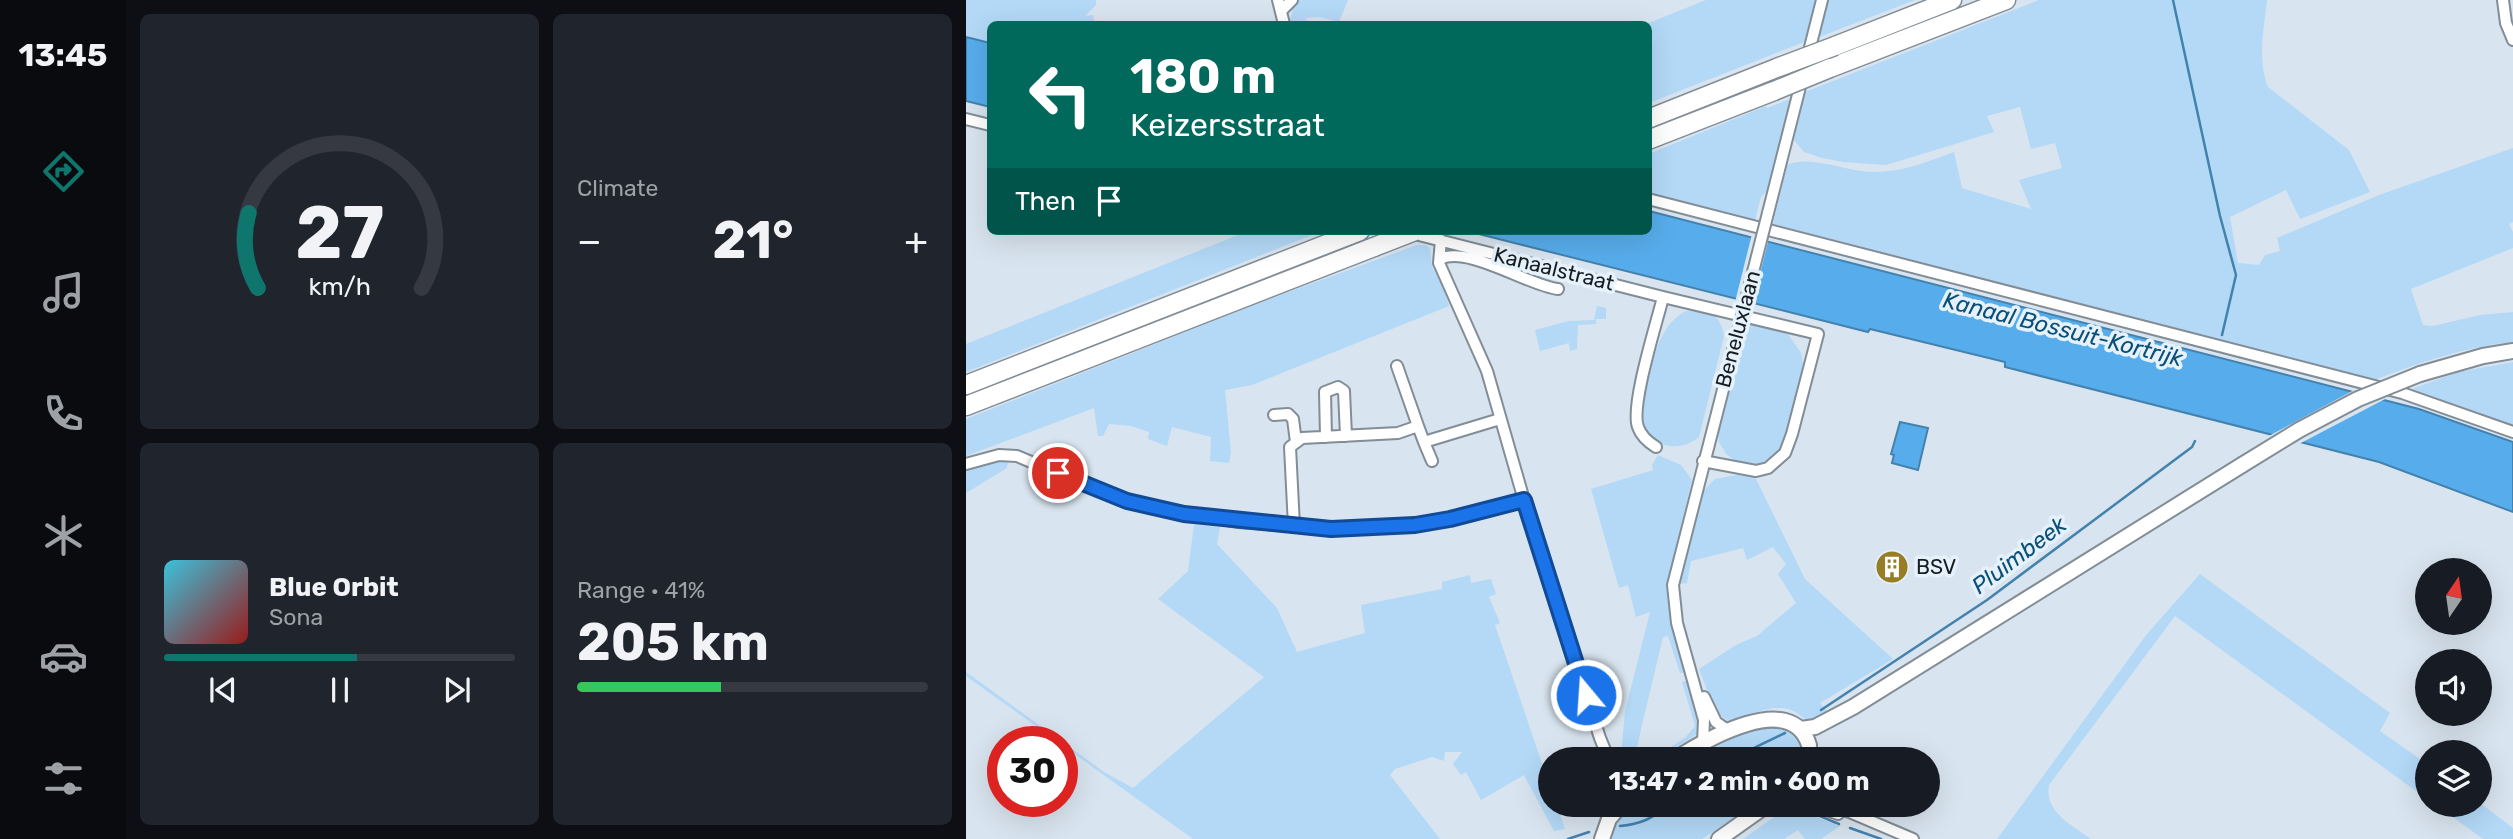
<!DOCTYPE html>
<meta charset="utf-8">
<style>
body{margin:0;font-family:Rubik,sans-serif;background:#20242c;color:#f1f3f6;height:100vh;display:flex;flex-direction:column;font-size:26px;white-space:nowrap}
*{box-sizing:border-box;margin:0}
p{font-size:23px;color:#9ea1a6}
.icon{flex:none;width:38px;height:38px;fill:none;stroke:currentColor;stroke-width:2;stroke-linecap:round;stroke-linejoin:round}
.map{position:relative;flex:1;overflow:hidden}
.details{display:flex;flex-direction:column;gap:14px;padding:14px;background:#0d0f14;width:840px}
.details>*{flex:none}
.guide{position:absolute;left:21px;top:21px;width:665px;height:214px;border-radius:10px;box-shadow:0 7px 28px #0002;background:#00695c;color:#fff;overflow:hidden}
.needle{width:46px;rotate:13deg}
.fabs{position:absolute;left:1449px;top:558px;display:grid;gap:14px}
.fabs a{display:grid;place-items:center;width:77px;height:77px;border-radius:50%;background:#171b24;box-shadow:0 7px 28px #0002;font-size:35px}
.speed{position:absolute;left:21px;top:726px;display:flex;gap:14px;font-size:35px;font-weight:700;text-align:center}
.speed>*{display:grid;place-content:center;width:91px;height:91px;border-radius:50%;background:#171b24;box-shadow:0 7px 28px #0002;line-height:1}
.speed .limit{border:10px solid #d22;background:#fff;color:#111}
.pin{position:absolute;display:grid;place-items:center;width:60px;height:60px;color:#fff;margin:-30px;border:4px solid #fff;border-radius:50%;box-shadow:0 2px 7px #0007}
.me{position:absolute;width:77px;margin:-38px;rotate:342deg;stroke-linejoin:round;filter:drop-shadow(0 0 5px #0008)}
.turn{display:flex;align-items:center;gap:24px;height:147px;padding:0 28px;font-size:32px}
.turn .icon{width:91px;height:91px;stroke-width:2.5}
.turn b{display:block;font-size:49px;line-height:60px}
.then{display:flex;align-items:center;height:66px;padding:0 28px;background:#0003;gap:14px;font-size:26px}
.big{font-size:52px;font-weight:700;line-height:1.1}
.details .card{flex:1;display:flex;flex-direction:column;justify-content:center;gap:10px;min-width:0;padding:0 24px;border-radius:10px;background:#20242c}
.details .dial{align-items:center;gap:0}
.dial svg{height:182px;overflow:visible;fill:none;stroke:#363941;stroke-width:7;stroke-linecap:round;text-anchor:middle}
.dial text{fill:#f1f3f6;stroke:none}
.song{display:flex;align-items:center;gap:21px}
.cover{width:84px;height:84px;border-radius:10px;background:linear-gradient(135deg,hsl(190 70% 55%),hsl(0 70% 35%))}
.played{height:7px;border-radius:4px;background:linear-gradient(90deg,#0f766e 55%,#363941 55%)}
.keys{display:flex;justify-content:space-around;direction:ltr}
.heat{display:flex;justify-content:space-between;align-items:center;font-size:38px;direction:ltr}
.charge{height:10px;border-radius:5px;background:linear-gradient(90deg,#34c759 41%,#363941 0)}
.details .tiles{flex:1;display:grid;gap:14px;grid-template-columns:repeat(2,1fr)}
.trip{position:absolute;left:572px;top:747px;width:402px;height:70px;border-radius:35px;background:#171b24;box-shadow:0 7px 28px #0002;font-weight:700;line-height:70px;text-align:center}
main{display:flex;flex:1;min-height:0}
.dock{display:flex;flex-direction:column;width:126px;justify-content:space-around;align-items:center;background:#090b0e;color:#9ea1a6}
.dock .icon{width:49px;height:49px}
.dock .selected{color:#0f766e}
.dock b{font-size:32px;color:#f1f3f6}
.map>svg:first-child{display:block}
.green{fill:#b3d9f7}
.water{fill:#57adeb;stroke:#4482ae;stroke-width:2}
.pier{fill:#d8e4ef}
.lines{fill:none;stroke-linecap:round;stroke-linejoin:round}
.stream{stroke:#4482ae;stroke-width:2.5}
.minor-casing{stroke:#828d96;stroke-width:14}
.major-casing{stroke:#828d96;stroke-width:18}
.highway-casing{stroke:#828d96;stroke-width:21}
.minor{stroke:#fff;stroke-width:10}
.major{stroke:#fff;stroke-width:14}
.highway{stroke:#fff;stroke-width:18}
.minor-bridge-casing{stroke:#828d96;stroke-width:14;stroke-linecap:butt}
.major-bridge-casing{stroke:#828d96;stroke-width:18;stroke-linecap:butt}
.highway-bridge-casing{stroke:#828d96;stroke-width:21;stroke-linecap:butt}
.minor-bridge{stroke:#fff;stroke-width:10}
.major-bridge{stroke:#fff;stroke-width:14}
.highway-bridge{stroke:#fff;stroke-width:18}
.route-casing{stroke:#114b97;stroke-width:18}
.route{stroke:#1a73e8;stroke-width:12}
.labels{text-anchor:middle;stroke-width:7;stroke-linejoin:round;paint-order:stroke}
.street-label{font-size:21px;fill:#181c20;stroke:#e5f2fc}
.poi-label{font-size:21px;fill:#181c20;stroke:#e5f2fc;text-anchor:start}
.water-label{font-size:23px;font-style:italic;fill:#0c4f78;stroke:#e5f2fc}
</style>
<main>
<nav class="dock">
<b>13:45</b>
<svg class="icon selected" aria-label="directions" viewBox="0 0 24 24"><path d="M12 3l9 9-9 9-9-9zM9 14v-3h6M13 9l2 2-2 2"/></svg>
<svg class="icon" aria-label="music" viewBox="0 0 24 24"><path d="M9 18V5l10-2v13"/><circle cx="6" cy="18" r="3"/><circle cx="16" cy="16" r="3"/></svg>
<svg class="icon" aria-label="phone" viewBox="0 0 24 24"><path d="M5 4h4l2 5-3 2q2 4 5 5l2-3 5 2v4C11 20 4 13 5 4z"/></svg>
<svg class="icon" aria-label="climate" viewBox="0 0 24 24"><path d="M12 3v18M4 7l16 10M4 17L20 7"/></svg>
<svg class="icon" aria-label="car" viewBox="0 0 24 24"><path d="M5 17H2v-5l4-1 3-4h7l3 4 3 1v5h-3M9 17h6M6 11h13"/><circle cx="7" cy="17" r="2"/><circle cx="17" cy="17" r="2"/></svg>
<svg class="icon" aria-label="filters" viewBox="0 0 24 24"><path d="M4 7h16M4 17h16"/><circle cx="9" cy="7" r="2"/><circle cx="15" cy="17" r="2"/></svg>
</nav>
<section class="details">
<div class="tiles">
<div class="card dial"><svg viewBox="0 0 100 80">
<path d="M14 69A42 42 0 1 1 86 69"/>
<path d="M14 69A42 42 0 0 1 10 36" stroke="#0f766e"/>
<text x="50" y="56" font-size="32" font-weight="700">27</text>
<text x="50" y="72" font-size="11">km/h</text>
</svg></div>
<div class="card"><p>Climate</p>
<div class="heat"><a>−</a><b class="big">21°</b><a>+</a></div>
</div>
<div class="card">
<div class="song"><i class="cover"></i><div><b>Blue Orbit</b><p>Sona</p></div></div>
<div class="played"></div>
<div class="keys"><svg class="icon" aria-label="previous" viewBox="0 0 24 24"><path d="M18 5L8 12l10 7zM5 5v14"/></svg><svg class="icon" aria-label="pause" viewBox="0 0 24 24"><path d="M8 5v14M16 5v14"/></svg><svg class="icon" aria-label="next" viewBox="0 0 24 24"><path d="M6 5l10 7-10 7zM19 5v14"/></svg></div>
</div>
<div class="card"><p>Range · 41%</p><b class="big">205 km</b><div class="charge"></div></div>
</div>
</section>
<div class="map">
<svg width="1547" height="839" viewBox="0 0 1547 839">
<rect width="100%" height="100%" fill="#d8e4ef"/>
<!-- green -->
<path class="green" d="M 0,0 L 130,0 L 130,5 L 119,16 L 127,15 L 129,24 L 114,24 L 113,22 L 110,24 L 81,24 L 67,21 L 66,24 L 24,24 L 24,43 L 0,37 Z
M 329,0 L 382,0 L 373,22 L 353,17 L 340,18 L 342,24 L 323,24 Z
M 740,0 L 851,0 L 838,42 L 683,103 L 682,24 L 680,24 Z
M 861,0 L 949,0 L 853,37 Z
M 1073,0 L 1301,0 C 1298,29 1291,59 1302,87 L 1383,150 L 1404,192 L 1334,219 L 1320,190 L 1264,217 L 1272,263 L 1293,265 L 1299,255 L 1314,251 L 1311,238 L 1413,195 L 1547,148 L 1547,222 L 1543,224 L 1547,232 L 1547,248 L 1445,289 L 1457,325 L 1467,326 L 1514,315 L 1547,312 L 1547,342 C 1498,347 1452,363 1406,381 L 806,228 L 821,165 C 845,154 880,172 908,172 C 937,172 961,162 988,152 L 996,188 L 1065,209 L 1053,180 L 1096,168 L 1089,143 L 1065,149 L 1054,107 L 1021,116 L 1028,132 L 920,165 L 877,162 L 856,158 L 838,152 L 827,139 L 839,92 Z
M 824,99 L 801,191 L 795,197 L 788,224 L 683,197 L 683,154 L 800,106 L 801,108 Z
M 282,231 L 356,231 L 0,372 L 0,344 Z
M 451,245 L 459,245 L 464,248 L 466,267 L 479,290 L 483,306 L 286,385 L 259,390 L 265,452 L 263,463 L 244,461 L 245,437 L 206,427 L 201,446 L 182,439 L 183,432 L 165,426 L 143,424 L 137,436 L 132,436 L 128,408 L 0,456 L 0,419 L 298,301 Z
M 631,306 L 640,308 L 640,319 L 630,319 L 630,324 L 612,325 L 611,349 L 604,351 L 603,343 L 574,351 L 569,330 L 603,321 L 628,320 Z
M 720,311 C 742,312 754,311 758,336 L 733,437 C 707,458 673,441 677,407 C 684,375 688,327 720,311 Z
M 782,322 L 822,334 L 835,353 L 837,365 L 824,424 L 816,447 L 809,456 L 801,462 L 784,466 L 774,464 L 760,454 L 753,442 L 752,429 L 774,335 L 779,336 Z
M 1547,362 L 1547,430 L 1438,392 L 1492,372 Z
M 692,455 L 715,465 L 726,480 L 702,580 L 705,621 L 720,672 L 714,673 L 702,636 L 697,637 L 668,759 L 650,759 L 649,757 L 655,754 L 659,712 L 684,612 L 670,617 L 662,585 L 653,588 L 625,489 L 687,470 L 686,465 Z
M 29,460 L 42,461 L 41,468 L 0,493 L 0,468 Z
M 771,475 L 789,477 L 839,579 L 927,659 L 854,703 L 862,712 C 832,730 842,711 816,708 C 798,707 779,716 762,721 L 749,711 L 733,669 L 770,645 L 791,636 L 830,603 L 812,574 L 820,564 L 807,547 L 781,560 L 777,548 L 725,561 L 721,583 L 713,584 L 735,493 L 749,479 Z
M 228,525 L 254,527 L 251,544 L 311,608 L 331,652 L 399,633 L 395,605 L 476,589 L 476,582 L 504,575 L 505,583 L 525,579 L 530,594 L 523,597 L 534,623 L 529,625 L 584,787 L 584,805 L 591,805 L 599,829 L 588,831 L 558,775 L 515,800 L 500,772 L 495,775 L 487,764 L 496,752 L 479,752 L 478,761 L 466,757 L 429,769 L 424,775 L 474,839 L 227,839 L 96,745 L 96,742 L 92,742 L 0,676 L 0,672 L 138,772 L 167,788 L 298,677 L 192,599 L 222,571 Z
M 1234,574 L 1424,713 L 1414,731 L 1461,764 L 1461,799 L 1209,616 L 1083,785 C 1078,812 1106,825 1125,839 L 1031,839 L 1181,634 Z
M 723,680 L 736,723 L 731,734 L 692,759 L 686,760 L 720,737 L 729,726 L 716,682 Z
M 812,726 C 830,728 839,743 831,759 L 722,760 L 776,734 Z
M 1514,803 L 1547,828 L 1547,839 L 1517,839 L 1470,805 L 1514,805 Z
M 666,805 L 788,805 L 736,839 L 644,839 L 647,828 Z
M 820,811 L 839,813 L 874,826 L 855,839 L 839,839 L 832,830 L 818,839 L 777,839 L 811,815 Z"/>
<!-- water -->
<path class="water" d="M 0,37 L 24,43 L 24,107 L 0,101 Z
M 683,211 L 1453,409 L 1547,442 L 1547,512 L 1413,462 L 1039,367 L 1039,362 L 904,329 L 902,332 L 501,231 L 682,231 Z
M 934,422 L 962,428 L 952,470 L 926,463 L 928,455 L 925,454 Z"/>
<!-- pier -->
<path class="pier" d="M 786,234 L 803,238 L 786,306 L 769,302 Z
M 1390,389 L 1423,397 L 1331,445 L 1301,437 Z"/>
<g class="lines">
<!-- stream -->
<path class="stream" d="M 1207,0 L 1254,216 L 1270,275 L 1256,335
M 855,710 L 1021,600 L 1226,447 L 1229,441
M 763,760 L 819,733
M 818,810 C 836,806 857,818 873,824
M 654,826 C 674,824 687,819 701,805
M 884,828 L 915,839
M 602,839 L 623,832"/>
<defs>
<path id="minor" d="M 312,0 L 318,24
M 1537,0 L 1540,23 L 1547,40
M 316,10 L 326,0
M 0,119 L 24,125
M 682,199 L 1436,393 L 1547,432
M 802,213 L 856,0
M 445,233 L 697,297 L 852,334 L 826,434 L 819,453 L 802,468 L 790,471 L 737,461
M 475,240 L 473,263 L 521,371 L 558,500 L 634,738 L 643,760
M 474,259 C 502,245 563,286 592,289
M 431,366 L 452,426
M 308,415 L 322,414 L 327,419 L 330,442
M 360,437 L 359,392 L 372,387 L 378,391 L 380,436
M 458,442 L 466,461
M 690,447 C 682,442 675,436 672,427 C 664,406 691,322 697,297
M 0,464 L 33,455 L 51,456 L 139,493 L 187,508 L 273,522 L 365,529 L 449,525 L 484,519 L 558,500
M 328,526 L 324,447 L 336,438 L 432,433 L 452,426 L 458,442 L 534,419
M 738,697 L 750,722 L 763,731
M 737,742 L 738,720 L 711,623 L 707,585 L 773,327
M 846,805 L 872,814
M 867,805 L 947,839"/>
<path id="major" d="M 1454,374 L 1517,356 L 1547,351
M 835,729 L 849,727 L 887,707 L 1276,465
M 708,760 C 739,740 826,689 843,745
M 636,839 L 643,819 L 655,805
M 753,839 L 801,805"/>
<path id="highway" d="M 869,46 L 986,0
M 864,68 L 1040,0
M 682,119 L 813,67
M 682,140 L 808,91
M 0,385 L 394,231
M 0,406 L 408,247"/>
</defs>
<!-- minor casing -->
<use href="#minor" class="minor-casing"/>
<!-- major casing -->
<use href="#major" class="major-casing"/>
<!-- highway casing -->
<use href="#highway" class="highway-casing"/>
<!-- minor -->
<use href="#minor" class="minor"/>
<!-- major -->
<use href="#major" class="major"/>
<!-- highway -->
<use href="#highway" class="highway"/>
<defs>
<path id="minor-bridge" d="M 773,327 L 802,213"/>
<path id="major-bridge" d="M 1276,465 L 1333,430 L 1392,399 L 1454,374"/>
<path id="highway-bridge" d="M 813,67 L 869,46
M 808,91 L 864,68
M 408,247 L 449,231"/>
</defs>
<!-- minor-bridge casing -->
<use href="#minor-bridge" class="minor-bridge-casing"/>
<!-- major-bridge casing -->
<use href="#major-bridge" class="major-bridge-casing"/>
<!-- highway-bridge casing -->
<use href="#highway-bridge" class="highway-bridge-casing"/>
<!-- minor-bridge -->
<use href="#minor-bridge" class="minor-bridge"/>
<!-- major-bridge -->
<use href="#major-bridge" class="major-bridge"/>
<!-- highway-bridge -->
<use href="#highway-bridge" class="highway-bridge"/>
</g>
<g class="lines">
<defs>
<path id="route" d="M 92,473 L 161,501 L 218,514 L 365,529 L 449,525 L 484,519 L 558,500 L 620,695"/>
</defs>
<!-- route casing -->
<use href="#route" class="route-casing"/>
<!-- route -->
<use href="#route" class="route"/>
</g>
<!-- icons -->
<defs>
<symbol id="building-disc" viewBox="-11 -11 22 22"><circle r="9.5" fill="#977d25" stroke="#e5f2fc"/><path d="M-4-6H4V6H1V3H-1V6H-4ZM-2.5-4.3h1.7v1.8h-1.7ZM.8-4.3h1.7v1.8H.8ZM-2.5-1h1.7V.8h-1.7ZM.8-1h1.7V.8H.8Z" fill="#fff"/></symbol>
</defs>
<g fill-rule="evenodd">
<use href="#building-disc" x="907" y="548" width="38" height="38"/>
</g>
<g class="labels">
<!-- street labels -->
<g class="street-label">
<text transform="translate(588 269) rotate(14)" y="7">Kanaalstraat</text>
<text transform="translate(772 329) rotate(-75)" y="7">Beneluxlaan</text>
</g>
<!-- poi labels -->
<g class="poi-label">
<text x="950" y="574">BSV</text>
</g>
<!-- water labels -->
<g class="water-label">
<text transform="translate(1097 329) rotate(14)" y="8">Kanaal Bossuit-Kortrijk</text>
<text transform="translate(1053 555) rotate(-37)" y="8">Pluimbeek</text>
</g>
</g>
</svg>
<div class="fabs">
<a><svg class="needle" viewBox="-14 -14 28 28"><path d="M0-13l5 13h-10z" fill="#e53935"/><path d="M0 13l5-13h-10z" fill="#9ea1a6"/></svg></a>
<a><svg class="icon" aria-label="sound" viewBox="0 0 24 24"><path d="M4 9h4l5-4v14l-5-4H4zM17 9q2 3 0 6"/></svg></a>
<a><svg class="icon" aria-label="layers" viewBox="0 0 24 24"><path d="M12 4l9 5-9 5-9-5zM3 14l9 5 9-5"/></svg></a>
</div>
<div class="speed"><div class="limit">30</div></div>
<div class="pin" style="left:92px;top:473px;background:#d93025"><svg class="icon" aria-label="arrive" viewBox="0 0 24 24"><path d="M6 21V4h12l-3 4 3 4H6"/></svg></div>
<svg class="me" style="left:620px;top:695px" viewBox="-20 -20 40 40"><circle r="17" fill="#1a73e8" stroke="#fff" stroke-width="3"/><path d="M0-11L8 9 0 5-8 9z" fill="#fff"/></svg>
<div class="trip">13:47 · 2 min · 600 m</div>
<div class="guide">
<div class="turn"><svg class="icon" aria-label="left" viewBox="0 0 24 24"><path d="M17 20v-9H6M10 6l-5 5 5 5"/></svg><div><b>180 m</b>Keizersstraat</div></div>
<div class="then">Then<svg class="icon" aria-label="arrive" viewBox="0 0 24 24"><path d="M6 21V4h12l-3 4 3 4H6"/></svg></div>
</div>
</div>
</main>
